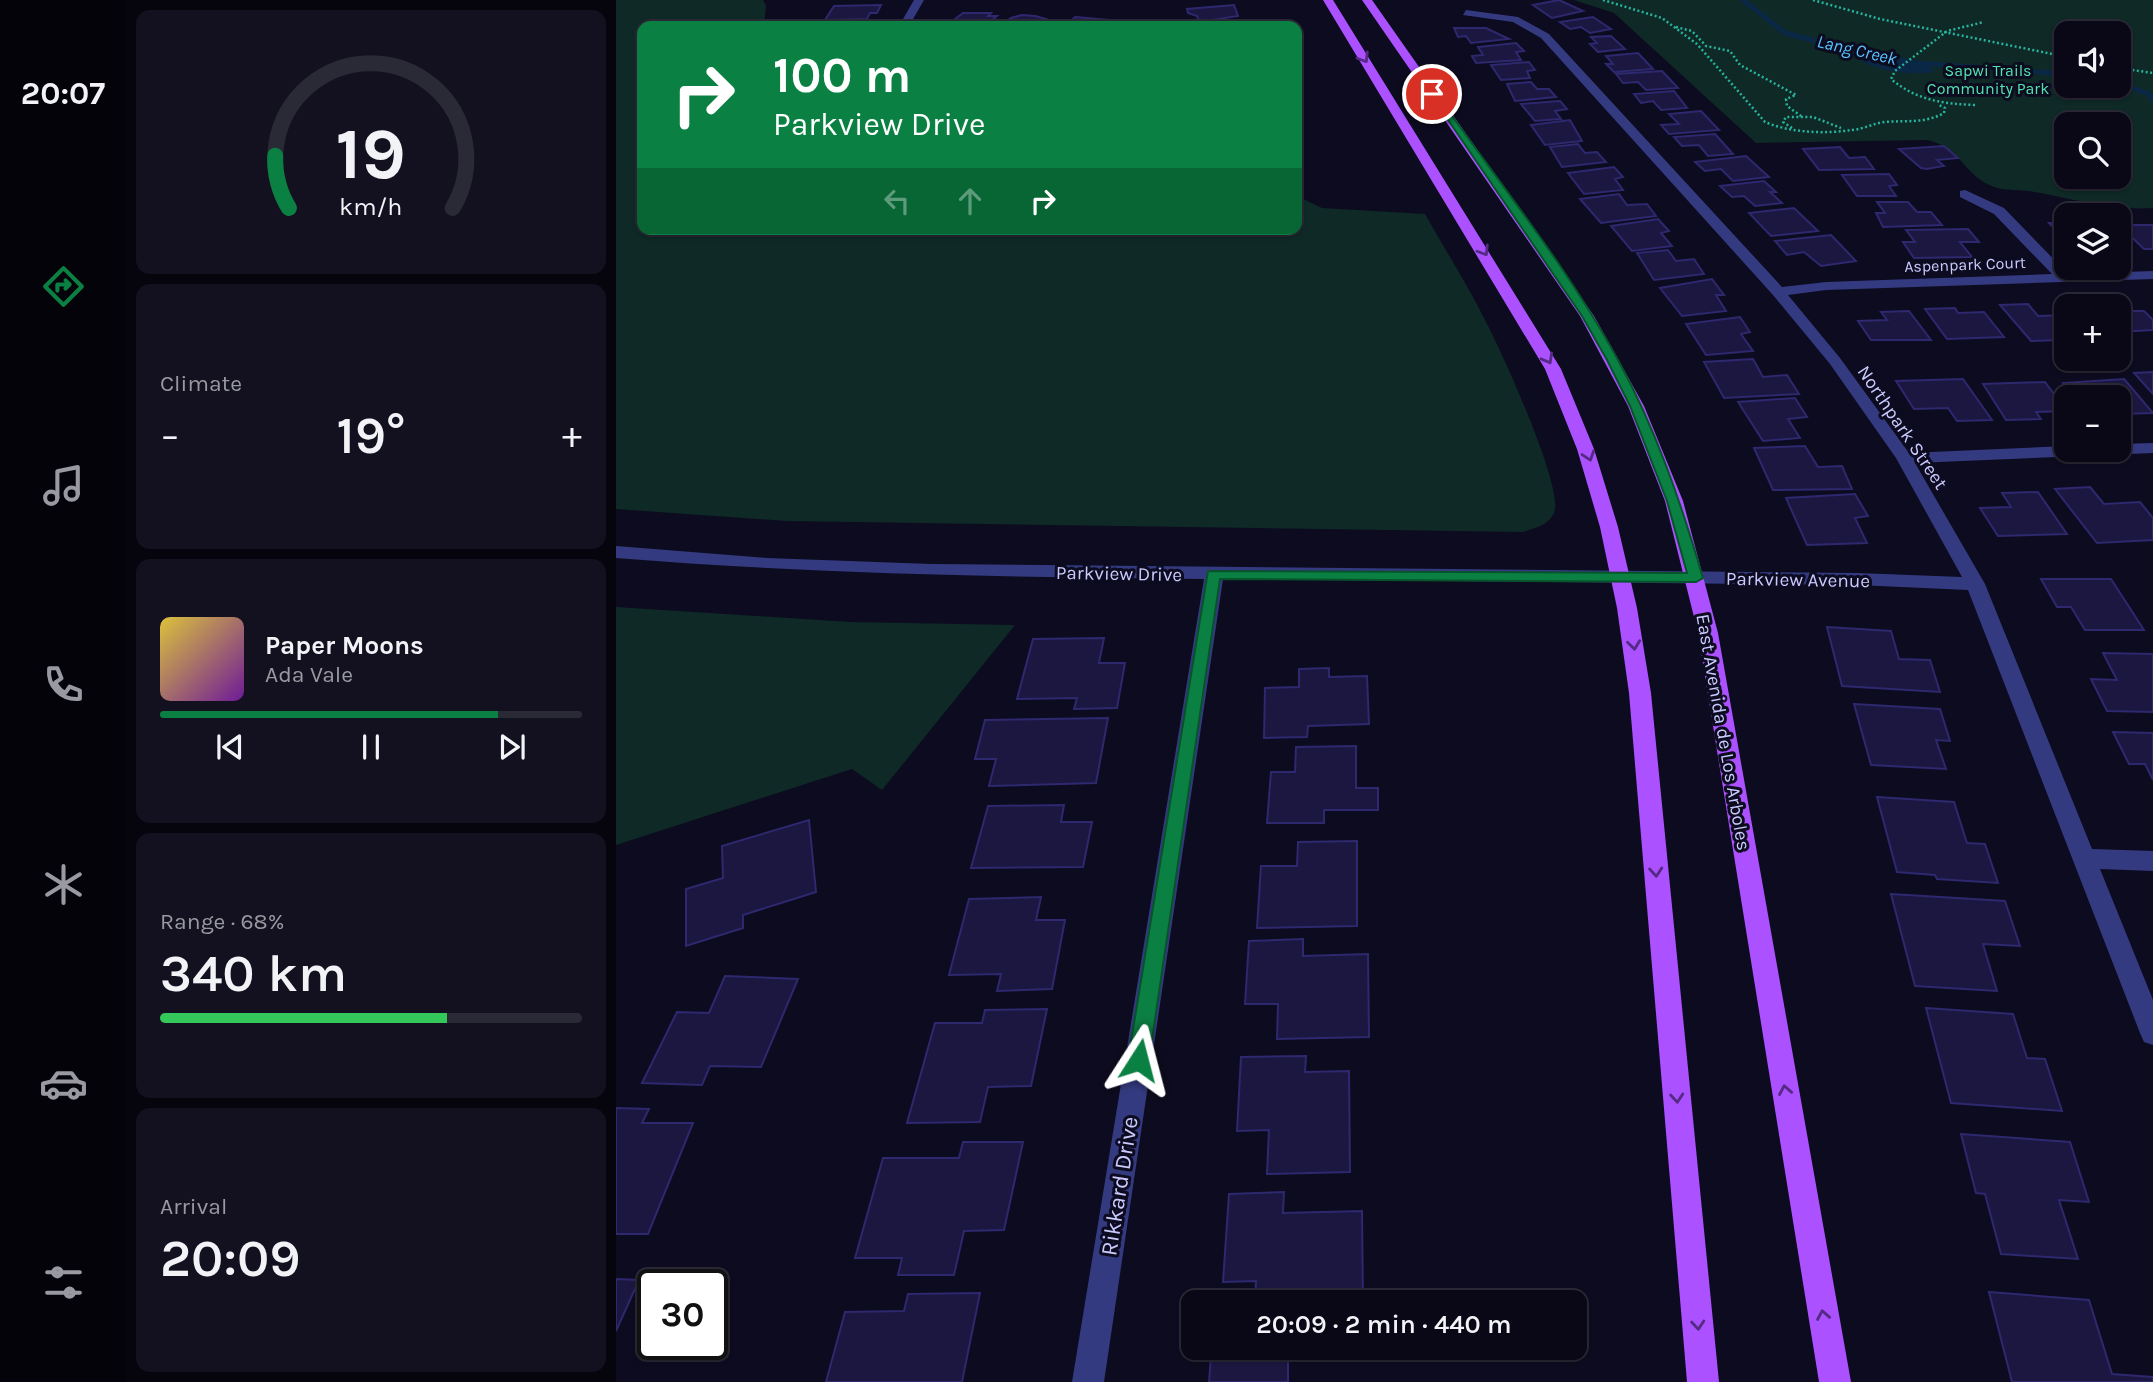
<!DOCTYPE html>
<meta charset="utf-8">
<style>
body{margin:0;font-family:Karla,sans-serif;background:#131120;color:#f1f3f6;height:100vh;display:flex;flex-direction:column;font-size:26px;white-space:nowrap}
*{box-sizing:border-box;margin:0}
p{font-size:23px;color:#999aa1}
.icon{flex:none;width:38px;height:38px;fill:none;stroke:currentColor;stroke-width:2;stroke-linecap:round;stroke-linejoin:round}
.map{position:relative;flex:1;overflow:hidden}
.sheet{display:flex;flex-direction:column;gap:10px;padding:10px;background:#06040d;width:490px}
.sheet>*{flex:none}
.banner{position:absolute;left:21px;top:21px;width:665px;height:214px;border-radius:14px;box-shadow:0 2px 5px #0004,0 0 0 2px #2a2936;background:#0b8043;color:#fff;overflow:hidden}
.tools{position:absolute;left:1438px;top:21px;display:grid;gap:14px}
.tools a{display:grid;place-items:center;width:77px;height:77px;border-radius:14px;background:#0a0817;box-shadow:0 2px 5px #0004,0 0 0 2px #2a2936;font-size:35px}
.speed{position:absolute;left:21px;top:1269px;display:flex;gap:14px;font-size:35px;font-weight:700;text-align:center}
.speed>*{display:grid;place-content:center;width:91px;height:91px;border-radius:50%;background:#0a0817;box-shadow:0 2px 5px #0004,0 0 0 2px #2a2936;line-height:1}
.speed .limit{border:4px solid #111;border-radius:10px;background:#fff;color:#111}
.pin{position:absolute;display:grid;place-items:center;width:60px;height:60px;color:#fff;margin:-30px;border:4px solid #fff;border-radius:50%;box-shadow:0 2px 7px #0007}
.me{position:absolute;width:77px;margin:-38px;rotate:9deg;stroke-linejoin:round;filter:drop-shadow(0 0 5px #0008)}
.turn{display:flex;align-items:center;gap:24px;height:147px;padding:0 21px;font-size:32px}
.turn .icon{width:91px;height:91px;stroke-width:2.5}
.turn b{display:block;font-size:49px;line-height:60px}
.lanes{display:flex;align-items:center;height:66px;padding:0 21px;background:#0003;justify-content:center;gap:35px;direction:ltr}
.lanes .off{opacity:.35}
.big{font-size:52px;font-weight:600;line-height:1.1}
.sheet .tile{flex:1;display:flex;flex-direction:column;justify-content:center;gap:10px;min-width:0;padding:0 24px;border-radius:14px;background:#131120}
.sheet .dial{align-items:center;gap:0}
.dial svg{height:182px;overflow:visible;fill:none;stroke:#2a2936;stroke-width:7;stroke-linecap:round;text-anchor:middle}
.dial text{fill:#f1f3f6;stroke:none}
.song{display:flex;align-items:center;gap:21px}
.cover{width:84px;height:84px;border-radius:10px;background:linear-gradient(135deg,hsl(50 70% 55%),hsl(280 70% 35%))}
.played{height:7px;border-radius:4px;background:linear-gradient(90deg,#0b8043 80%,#2a2936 80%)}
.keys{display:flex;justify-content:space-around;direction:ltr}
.heat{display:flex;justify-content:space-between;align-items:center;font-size:38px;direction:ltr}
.charge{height:10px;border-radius:5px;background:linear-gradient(90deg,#34c759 68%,#2a2936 0)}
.trip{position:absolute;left:565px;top:1290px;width:406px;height:70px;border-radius:14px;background:#0a0817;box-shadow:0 2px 5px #0004,0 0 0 2px #2a2936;font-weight:600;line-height:70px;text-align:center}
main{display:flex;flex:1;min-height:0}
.dock{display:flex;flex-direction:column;width:126px;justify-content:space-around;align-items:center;background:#040309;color:#999aa1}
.dock .icon{width:49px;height:49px}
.dock .current{color:#0b8043}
.dock b{font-size:32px;color:#f1f3f6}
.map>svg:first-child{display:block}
.green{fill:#0e2926;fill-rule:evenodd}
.water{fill:#0a2745}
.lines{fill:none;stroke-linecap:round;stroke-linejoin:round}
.stream{stroke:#0a2745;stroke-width:5}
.building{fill:#1b1741;stroke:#2e286e;stroke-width:2}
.path{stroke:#28b49d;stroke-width:2.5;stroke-dasharray:2 2.5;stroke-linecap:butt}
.minor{fill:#343a80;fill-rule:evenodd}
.major{fill:#ab51ff;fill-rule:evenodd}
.oneway{stroke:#542a84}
.route{fill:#0b8043;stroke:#07532c;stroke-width:2}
.labels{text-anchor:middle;stroke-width:6;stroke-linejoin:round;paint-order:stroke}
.far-park-label{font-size:16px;fill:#52e3af;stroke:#0d0b1f}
.far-street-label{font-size:16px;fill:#cacaff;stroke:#0d0b1f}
.far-water-label{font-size:18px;font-style:italic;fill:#58c3ff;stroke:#0d0b1f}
.street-label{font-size:19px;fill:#cacaff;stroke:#0d0b1f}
.near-street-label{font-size:23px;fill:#cacaff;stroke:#0d0b1f}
</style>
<main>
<nav class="dock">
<b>20:07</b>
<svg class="icon current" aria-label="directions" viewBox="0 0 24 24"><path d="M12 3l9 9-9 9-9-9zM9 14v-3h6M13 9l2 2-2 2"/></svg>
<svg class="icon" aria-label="music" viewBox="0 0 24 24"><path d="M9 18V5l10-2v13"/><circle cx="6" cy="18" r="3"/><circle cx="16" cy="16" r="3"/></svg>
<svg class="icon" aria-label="phone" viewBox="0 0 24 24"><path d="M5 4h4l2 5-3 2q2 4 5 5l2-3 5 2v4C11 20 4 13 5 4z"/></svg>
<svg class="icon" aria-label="climate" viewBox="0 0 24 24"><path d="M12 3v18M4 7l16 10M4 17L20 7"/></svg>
<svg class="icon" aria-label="car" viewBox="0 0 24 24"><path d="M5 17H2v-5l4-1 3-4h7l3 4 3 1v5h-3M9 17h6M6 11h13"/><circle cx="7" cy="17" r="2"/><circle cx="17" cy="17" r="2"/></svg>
<svg class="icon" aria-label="filters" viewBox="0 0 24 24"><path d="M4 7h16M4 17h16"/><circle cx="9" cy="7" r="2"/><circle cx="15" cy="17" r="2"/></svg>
</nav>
<section class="sheet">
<div class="tile dial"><svg viewBox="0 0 100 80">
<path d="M14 69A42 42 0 1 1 86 69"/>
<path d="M14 69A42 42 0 0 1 8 46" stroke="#0b8043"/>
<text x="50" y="56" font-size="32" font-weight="700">19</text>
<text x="50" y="72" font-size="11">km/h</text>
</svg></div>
<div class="tile"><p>Climate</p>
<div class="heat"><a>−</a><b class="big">19°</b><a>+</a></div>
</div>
<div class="tile">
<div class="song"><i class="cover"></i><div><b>Paper Moons</b><p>Ada Vale</p></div></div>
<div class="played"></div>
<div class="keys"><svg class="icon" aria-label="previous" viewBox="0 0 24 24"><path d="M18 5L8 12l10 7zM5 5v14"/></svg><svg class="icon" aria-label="pause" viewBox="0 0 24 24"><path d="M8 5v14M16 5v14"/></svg><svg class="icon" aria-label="next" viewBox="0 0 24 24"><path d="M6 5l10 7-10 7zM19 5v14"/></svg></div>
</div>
<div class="tile"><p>Range · 68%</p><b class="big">340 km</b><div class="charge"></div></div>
<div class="tile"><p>Arrival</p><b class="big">20:09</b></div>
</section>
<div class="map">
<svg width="1537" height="1382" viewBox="0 0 1537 1382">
<rect width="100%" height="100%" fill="#0d0b1f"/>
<!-- green -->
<path class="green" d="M 0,0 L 147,0 L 150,6 L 148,26 L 26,26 L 26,229 L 681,229 L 681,196 L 706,208 L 809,214 C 829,250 852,285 870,322 C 885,350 949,490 938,513 C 932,526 918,528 907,532 L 171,521 L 0,509 Z
M 958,0 L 1537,0 L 1537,208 C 1495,211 1454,198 1413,191 C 1395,189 1383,192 1366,181 C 1346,168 1342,147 1311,140 L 1140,143 L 998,13 ZM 1451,33 L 1503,33 L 1503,86 L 1451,86 ZM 1451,124 L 1503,124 L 1503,177 L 1451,177 Z
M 0,607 L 234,622 L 399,625 L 266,790 L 236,769 L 0,845 Z"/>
<!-- water -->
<path class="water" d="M 1236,47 L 1312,63 L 1319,72 C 1289,75 1256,72 1232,52 Z"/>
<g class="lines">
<!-- stream -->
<path class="stream" d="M 1127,0 L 1169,33 L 1247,53
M 1300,63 L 1451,74
M 1503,83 L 1533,94 L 1537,101"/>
</g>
<!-- building -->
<path class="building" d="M 943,0 L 967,11 L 936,18 L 917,5 Z
M 265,5 L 261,13 L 254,13 L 251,19 L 209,20 L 218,6 Z
M 618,5 L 622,16 L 583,22 L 581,16 L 572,13 L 571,9 Z
M 347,13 L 375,13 L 372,16 L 381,16 L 369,26 L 330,26 Z
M 406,15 L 419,16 L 430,19 L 421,26 L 384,26 L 395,18 Z
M 459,17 L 494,20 L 487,26 L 449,26 Z
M 977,17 L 995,29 L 974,33 L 965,27 L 954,29 L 944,22 Z
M 838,28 L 870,28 L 893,39 L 855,43 L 850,36 L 842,37 Z
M 995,36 L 1009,49 L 982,52 L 974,44 L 981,43 L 975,37 Z
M 900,43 L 908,51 L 900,52 L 905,60 L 860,63 L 856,56 L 867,55 L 862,47 Z
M 1022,53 L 1037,69 L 998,72 L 990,64 L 997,64 L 990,56 Z
M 913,62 L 919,70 L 911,71 L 914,78 L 885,80 L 875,65 Z
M 1046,71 L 1062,88 L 1030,90 L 1022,82 L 1007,83 L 1000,74 Z
M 915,82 L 921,89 L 933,89 L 940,97 L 899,101 L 891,84 Z
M 1058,91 L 1071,108 L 1045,110 L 1037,101 L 1025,103 L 1018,94 Z
M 944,101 L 951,109 L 939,111 L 945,119 L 919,121 L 905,104 Z
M 1085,111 L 1103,130 L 1053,134 L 1045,125 L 1063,124 L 1053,114 Z
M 954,120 L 966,141 L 929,145 L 915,125 Z
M 1099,134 L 1117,154 L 1092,156 L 1083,145 L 1066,146 L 1058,137 Z
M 962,144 L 969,153 L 981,152 L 990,162 L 946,167 L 934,147 Z
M 1328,146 L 1342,158 L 1321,160 L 1328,166 L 1311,169 L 1305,168 L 1283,149 Z
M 1224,147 L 1233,158 L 1249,157 L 1258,169 L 1203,170 L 1187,149 Z
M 1130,156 L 1153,177 L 1117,181 L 1105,169 L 1089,171 L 1079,162 Z
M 998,167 L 1007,177 L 999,179 L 1007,190 L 968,194 L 952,173 Z
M 1273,174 L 1281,185 L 1273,186 L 1280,196 L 1241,196 L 1226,175 Z
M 1148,181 L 1160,192 L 1154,192 L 1166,203 L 1139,206 L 1128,196 L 1116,197 L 1104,186 Z
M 1003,194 L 1011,205 L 1031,204 L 1040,216 L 985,223 L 964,199 Z
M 1261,202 L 1292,202 L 1301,212 L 1315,212 L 1326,225 L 1267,227 L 1260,213 L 1269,213 Z
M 1178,208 L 1202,231 L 1155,236 L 1133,213 Z
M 1042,219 L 1053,231 L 1045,233 L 1056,246 L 1016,251 L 995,226 Z
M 1433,223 L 1451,223 L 1451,242 Z
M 1503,225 L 1537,225 L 1537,249 L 1528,249 Z
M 1352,229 L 1363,242 L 1344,242 L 1356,257 L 1298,258 L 1287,242 L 1299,242 L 1290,230 Z
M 1215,235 L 1240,261 L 1205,266 L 1188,252 L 1171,255 L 1159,241 Z
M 1052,250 L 1060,261 L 1078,259 L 1088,274 L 1038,280 L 1021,253 Z
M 1096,279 L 1108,295 L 1100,295 L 1110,311 L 1066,316 L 1044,288 Z
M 1412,304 L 1422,316 L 1451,315 L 1451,346 L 1445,340 L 1415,341 L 1384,305 Z
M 1339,308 L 1342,313 L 1368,312 L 1388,337 L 1331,339 L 1309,309 Z
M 1293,311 L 1315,340 L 1255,340 L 1242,321 L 1271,320 L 1265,312 Z
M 1503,311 L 1528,311 L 1537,320 L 1537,330 L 1503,332 Z
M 1124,317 L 1134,332 L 1125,334 L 1137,351 L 1090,355 L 1070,324 Z
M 1137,359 L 1147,377 L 1171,375 L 1183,394 L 1108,398 L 1088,362 Z
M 1537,372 L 1537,394 L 1518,373 Z
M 1347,379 L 1376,420 L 1341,421 L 1332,408 L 1298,409 L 1280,381 Z
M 1508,379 L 1537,413 L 1504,414 L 1503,397 L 1458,397 L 1447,383 Z
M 1429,382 L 1451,411 L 1420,412 L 1425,419 L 1390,420 L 1367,384 Z
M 1179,398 L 1191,417 L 1172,419 L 1184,438 L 1147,441 L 1122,402 Z
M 1189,446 L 1202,467 L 1226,466 L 1236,489 L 1157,490 L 1138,448 Z
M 1474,487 L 1488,504 L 1524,502 L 1537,518 L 1537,540 L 1481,543 L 1439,489 Z
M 1422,492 L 1451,534 L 1382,536 L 1364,508 L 1395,507 L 1386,493 Z
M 1239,494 L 1252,516 L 1239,518 L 1251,543 L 1191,545 L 1170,498 Z
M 1425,579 L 1495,579 L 1528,630 L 1469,630 L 1455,607 L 1441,607 Z
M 1211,627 L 1275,631 L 1283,659 L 1314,660 L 1324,692 L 1226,686 Z
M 488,638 L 483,663 L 509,663 L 501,708 L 458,709 L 461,698 L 401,699 L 417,639 Z
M 1487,653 L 1537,654 L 1537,712 L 1491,711 L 1475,679 L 1501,680 Z
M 713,668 L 713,677 L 751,676 L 753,724 L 692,726 L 691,737 L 648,738 L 649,688 L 683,687 L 683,669 Z
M 1238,704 L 1324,709 L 1334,741 L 1320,740 L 1330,769 L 1255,765 Z
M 492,718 L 480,783 L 373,786 L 380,759 L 359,759 L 369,720 Z
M 1497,732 L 1537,733 L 1537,780 L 1529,764 L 1513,764 Z
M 740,746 L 740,788 L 762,788 L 762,810 L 708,810 L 708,823 L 651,823 L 655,772 L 679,772 L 680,747 Z
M 1261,797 L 1338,802 L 1351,843 L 1369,844 L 1382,883 L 1321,879 L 1319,875 L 1281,872 Z
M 448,805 L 445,822 L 476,822 L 467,867 L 355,868 L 372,806 Z
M 193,820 L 200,892 L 127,915 L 127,928 L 70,946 L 70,889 L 107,878 L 106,846 Z
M 741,841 L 741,926 L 641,928 L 645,866 L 681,866 L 682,842 Z
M 1275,894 L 1389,901 L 1404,946 L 1367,944 L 1381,991 L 1299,986 Z
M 425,897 L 420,920 L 449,920 L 436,989 L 381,991 L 385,974 L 333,975 L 353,899 Z
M 687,939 L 687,956 L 752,954 L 753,1037 L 661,1039 L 662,1004 L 629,1004 L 633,941 Z
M 109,976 L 182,979 L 145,1067 L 94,1066 L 86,1085 L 26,1083 L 61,1012 L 93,1013 Z
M 1310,1008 L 1397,1014 L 1411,1058 L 1429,1059 L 1446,1111 L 1335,1103 Z
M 431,1009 L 415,1086 L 372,1087 L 364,1122 L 291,1123 L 319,1023 L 366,1023 L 369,1010 Z
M 690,1056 L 689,1072 L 733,1071 L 734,1172 L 651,1174 L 653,1130 L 621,1131 L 625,1057 Z
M 0,1108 L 33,1109 L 26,1123 L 77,1123 L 32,1234 L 0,1234 Z
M 1345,1134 L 1454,1142 L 1473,1202 L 1443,1200 L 1462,1259 L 1385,1254 L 1369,1194 L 1360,1193 Z
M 347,1142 L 407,1142 L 388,1230 L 348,1231 L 338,1275 L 282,1275 L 286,1258 L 239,1258 L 267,1158 L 343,1158 Z
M 668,1192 L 667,1213 L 746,1211 L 747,1302 L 639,1302 L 640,1281 L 607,1282 L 613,1194 Z
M 0,1279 L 23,1280 L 0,1331 Z
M 1373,1292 L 1473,1300 L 1496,1374 L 1537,1377 L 1537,1382 L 1396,1382 Z
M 364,1293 L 346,1382 L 210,1382 L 229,1312 L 288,1311 L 292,1294 Z
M 672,1353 L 672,1382 L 593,1382 L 595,1356 Z"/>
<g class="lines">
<!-- path -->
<path class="path" d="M 987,0 L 1046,18 L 1081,44 L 1149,122 C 1175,133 1209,134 1236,130 C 1248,129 1258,123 1269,122 C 1290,120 1308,124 1328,113 L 1329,108 L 1323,105
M 1197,0 L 1264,19 L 1451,57
M 1060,27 L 1076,31 L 1090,46 L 1114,51 L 1124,65 L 1180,95 L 1170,99 L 1171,106 L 1185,116
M 1503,68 L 1537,73
M 1359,105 C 1327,104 1300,100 1275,79 L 1279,71 L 1331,31 L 1368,22
M 1176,128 L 1167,122 L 1170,117 L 1197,117 L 1225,128"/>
<!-- minor -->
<path class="minor" d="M 298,0 L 308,0 L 293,26 L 283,26 Z
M 850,10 L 902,17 L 933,34 L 1166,287 L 1210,282 L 1436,274 L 1378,214 L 1344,197 L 1344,191 L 1349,190 L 1388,208 L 1452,274 L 1537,271 L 1537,279 L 1210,290 L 1172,295 L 1224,358 L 1293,453 L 1451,446 L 1451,450 L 1503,450 L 1503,444 L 1537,443 L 1537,453 L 1299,463 L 1369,584 L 1476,849 L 1537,851 L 1537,871 L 1484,869 L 1537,1000 L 1537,1045 L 1528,1042 L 1524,1033 L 1352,590 L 1241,585 L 607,579 L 488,1382 L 456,1382 L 588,579 C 391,577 196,574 0,558 L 0,546 L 151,558 L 315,564 L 1241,573 L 1346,577 L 1280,458 L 1214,364 L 1157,295 L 925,38 L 897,22 L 847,15 Z"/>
<!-- major -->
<path class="major" d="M 707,0 L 717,0 L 945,369 L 978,449 L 1002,527 L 1021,608 L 1035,693 L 1103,1382 L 1071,1382 L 1013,693 L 1001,608 L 984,527 L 961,449 L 929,369 Z
M 746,0 L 756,0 L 978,316 L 1028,406 L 1067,501 L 1102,633 L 1235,1382 L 1203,1382 L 1082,633 L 1049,501 L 1012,406 L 964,316 Z"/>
</g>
<!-- one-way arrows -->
<defs><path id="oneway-chevron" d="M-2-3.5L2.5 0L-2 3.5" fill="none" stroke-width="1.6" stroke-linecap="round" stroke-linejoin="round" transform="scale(1.75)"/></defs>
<g class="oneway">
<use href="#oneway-chevron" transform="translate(748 58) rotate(58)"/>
<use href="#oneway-chevron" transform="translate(868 251) rotate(58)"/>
<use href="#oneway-chevron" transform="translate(932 359) rotate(61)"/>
<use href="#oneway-chevron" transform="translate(973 456) rotate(72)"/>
<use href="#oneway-chevron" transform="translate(1018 645) rotate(83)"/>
<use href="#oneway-chevron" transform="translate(1040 872) rotate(85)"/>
<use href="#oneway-chevron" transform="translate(1169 1090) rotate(-100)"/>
<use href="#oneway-chevron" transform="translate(1061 1098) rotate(85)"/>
<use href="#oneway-chevron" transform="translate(1207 1315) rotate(-100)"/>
<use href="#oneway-chevron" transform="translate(1082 1325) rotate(85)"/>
</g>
<!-- route -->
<path class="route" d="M 813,92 L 819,92 C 881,180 951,266 1002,360 C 1040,429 1065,503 1087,578 L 1080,582 L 604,579 L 533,1060 L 530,1067 L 523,1070 L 515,1067 L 512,1060 L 592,571 L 1071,573 L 1051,501 L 1014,406 L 991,360 L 966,316 Z"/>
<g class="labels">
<!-- far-park labels -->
<g class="far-park-label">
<text x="1372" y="76">Sapwi Trails<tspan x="1372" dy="18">Community Park</tspan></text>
</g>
<!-- far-street labels -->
<g class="far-street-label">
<text transform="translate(1349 264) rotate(-2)" y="6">Aspenpark Court</text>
</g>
<!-- far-water labels -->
<g class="far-water-label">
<text transform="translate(1241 50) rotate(13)" y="6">Lang Creek</text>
</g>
<!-- street labels -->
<g class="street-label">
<text transform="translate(1287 427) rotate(56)" y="7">Northpark Street</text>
<text transform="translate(503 573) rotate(1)" y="7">Parkview Drive</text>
<text transform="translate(1182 579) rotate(1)" y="7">Parkview Avenue</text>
<text transform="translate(1108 732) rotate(80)" y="7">East Avenida de Los Arboles</text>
</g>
<!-- near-street labels -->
<g class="near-street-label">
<text transform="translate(503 1186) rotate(-81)" y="8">Rikkard Drive</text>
</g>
</g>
</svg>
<div class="tools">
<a><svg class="icon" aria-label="sound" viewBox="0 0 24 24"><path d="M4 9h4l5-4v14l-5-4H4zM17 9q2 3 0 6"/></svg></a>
<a><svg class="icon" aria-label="search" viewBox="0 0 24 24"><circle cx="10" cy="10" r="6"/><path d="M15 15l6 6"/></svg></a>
<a><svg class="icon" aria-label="layers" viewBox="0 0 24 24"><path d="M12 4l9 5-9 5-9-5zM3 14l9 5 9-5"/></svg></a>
<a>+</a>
<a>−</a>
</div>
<div class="speed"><div class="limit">30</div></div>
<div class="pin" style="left:816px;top:94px;background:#d93025"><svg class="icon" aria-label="arrive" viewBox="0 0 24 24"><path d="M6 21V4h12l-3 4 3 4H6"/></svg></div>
<svg class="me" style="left:523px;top:1060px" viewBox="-20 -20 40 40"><path d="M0-17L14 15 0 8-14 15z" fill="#0b8043" stroke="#fff" stroke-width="4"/></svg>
<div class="trip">20:09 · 2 min · 440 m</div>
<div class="banner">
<div class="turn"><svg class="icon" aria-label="right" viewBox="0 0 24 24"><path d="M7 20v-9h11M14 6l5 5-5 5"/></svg><div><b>100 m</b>Parkview Drive</div></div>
<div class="lanes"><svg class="icon off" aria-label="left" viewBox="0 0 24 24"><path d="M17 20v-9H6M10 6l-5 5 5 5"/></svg><svg class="icon off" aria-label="ahead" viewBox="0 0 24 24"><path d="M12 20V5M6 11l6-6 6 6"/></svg><svg class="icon" aria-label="right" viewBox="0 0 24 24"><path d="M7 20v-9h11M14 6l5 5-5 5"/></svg></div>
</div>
</div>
</main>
